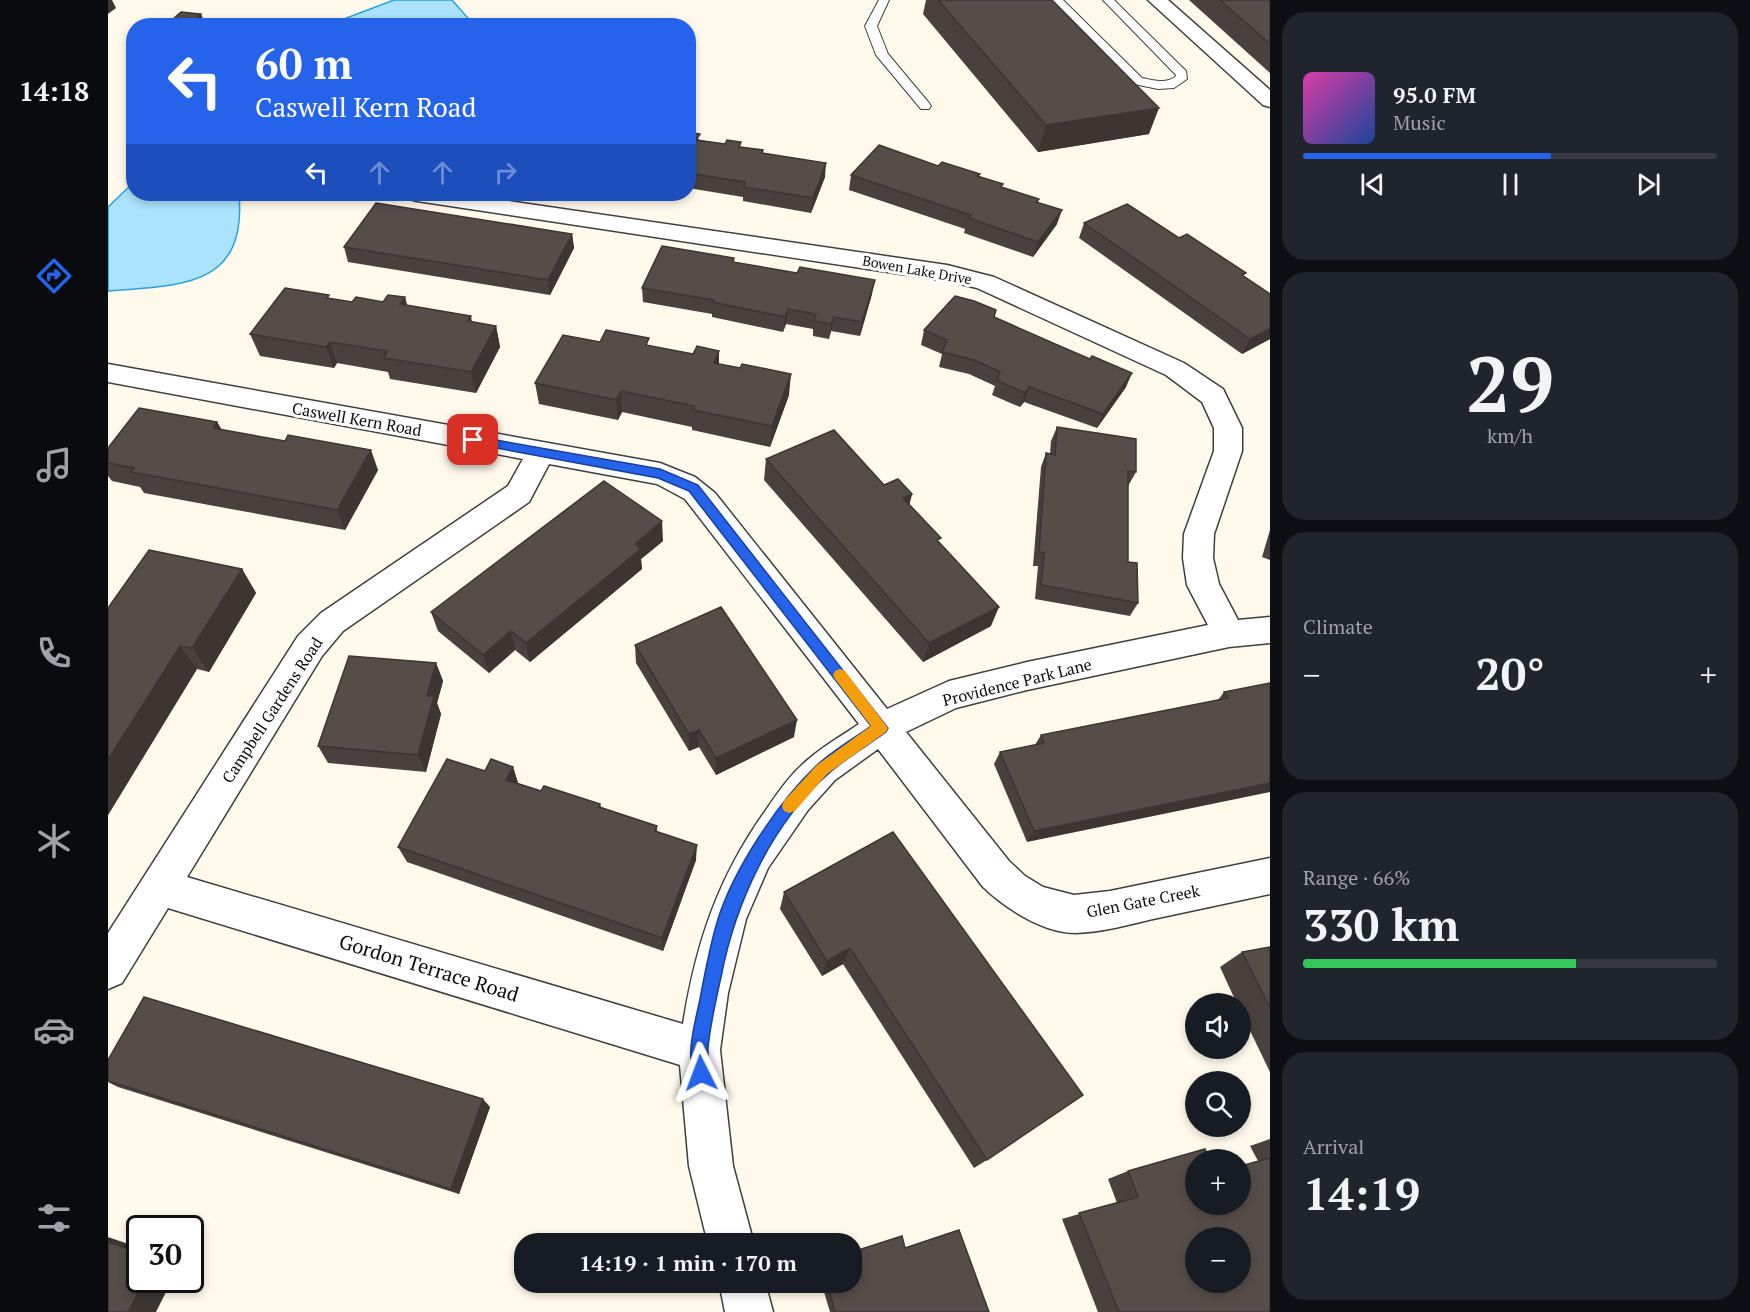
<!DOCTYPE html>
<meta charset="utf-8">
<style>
body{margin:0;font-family:"PT Serif",serif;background:#20242c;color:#f1f3f6;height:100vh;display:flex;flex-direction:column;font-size:22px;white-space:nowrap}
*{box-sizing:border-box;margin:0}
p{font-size:20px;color:#9ea1a6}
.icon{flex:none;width:33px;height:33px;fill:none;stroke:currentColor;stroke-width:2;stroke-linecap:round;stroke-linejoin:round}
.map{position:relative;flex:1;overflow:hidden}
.panel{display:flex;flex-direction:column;gap:12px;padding:12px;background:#0d0f14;width:480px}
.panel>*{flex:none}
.top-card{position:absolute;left:18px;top:18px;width:570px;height:183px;border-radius:24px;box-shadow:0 3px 9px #0003;background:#2563eb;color:#fff;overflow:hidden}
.buttons{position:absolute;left:1077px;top:993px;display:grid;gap:12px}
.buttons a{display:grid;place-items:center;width:66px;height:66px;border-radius:50%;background:#171b24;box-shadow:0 3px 9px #0003;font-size:30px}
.speed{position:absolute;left:18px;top:1215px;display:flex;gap:12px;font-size:30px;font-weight:700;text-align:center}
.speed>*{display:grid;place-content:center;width:78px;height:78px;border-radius:50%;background:#171b24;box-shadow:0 3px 9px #0003;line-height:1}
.speed .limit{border:3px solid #111;border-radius:9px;background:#fff;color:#111}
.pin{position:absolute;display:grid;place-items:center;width:51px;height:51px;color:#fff;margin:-26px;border-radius:12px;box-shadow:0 3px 9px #0006}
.me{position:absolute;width:66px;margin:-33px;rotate:357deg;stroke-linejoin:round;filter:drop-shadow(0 0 4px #0008)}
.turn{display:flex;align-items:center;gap:21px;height:126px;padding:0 30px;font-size:27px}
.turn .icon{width:78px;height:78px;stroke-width:2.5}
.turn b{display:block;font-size:42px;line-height:51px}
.lanes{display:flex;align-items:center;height:57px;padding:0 30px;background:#0003;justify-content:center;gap:30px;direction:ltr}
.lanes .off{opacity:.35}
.big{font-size:45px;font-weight:700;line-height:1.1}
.panel .tile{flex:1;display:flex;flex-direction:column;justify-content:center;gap:9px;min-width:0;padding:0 21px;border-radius:24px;background:#20242c}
.panel .dial{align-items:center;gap:0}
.dial b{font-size:78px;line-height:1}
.song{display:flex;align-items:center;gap:18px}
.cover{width:72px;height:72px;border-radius:9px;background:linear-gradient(135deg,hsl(320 70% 55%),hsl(220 70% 35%))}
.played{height:6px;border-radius:3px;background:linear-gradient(90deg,#2563eb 60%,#363941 60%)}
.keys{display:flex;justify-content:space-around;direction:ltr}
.heat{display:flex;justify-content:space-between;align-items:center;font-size:33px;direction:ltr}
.charge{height:9px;border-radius:4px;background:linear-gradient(90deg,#34c759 66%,#363941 0)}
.trip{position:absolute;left:406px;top:1233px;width:348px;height:60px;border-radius:24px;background:#171b24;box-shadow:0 3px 9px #0003;font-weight:700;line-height:60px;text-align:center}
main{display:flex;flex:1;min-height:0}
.tab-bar{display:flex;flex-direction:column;width:108px;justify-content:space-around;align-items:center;background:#090b0e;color:#9ea1a6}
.tab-bar .icon{width:42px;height:42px}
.tab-bar .active{color:#2563eb}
.tab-bar b{font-size:27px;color:#f1f3f6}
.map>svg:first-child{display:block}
.water{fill:#abe3fc;stroke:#2ba1da;stroke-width:1.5}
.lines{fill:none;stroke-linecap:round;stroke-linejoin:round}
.service-casing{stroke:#3f3f3f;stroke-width:2}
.minor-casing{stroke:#3f3f3f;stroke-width:3}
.service{fill:#fff;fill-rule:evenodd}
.minor{fill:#fff;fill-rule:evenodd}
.wall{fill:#4a413e}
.shaded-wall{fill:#3c3532}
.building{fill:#564c48;stroke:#3c3532;stroke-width:1.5;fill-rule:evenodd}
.route{fill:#2563eb;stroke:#184099;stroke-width:1.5}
.slow{fill:#f59e0b}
.labels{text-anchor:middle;stroke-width:6;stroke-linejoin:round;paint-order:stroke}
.far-street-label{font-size:14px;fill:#0c0c0c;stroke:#fff}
.street-label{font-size:16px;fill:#0c0c0c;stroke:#fff}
.near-street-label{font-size:20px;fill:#0c0c0c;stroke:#fff}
</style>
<main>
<nav class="tab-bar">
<b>14:18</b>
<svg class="icon active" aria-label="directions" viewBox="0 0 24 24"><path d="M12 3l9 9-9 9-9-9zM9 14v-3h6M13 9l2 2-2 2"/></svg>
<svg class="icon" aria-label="music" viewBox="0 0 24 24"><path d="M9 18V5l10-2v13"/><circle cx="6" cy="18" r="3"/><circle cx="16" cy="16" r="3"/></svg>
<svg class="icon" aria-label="phone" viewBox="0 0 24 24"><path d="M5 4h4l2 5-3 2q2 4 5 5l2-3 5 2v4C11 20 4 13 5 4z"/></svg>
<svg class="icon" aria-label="climate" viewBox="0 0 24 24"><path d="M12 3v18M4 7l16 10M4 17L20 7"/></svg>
<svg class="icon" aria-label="car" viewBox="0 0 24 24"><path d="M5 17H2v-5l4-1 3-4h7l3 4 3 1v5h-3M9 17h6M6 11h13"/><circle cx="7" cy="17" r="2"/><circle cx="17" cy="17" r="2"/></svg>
<svg class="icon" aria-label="filters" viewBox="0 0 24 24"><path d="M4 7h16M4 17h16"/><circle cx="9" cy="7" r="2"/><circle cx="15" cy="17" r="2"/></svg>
</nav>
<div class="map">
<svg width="1162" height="1312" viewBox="0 0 1162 1312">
<rect width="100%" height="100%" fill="#fffaec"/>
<!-- water -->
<path class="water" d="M 286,0 L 344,0 L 366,25 L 220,25 Z
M 25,183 L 26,194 L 131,194 C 139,288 73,285 0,291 L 0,207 Z"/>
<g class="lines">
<defs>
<path id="service" d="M 771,0 L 781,0 L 769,26 L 780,54 L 821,103 L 823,106 L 821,109 L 813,109 L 768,55 L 757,26 Z
M 944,0 L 955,0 L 1034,78 C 1045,80 1058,84 1067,77 L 1068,75 L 995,0 L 1006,0 L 1078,71 L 1079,79 L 1066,88 L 1050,89 L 1026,84 Z"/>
<path id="minor" d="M 1040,0 L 1060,0 L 1162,90 L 1162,107 L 1155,105 Z
M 298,194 L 352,194 L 839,265 L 886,277 L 1076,363 L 1115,389 L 1134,428 L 1134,451 L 1106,534 L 1105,558 L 1111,584 L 1130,620 L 1162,617 L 1162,643 L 1121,647 L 919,690 L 848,708 L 798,732 L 901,861 L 917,876 L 935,887 L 966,895 L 1002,891 L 1162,858 L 1162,894 C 1123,902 1084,911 1045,919 C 1020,925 994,932 968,933 C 935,933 897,908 875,887 L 770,749 L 727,780 L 700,810 L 660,868 L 638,919 L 620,993 L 612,1050 L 625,1166 L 646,1244 L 600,1244 L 581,1166 L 572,1065 L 60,908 L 14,983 L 0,989 L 0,933 L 190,636 L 213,613 L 400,486 L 415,459 L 0,382 L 0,364 L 552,463 L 587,477 L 607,493 L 779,709 L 841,681 L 919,662 L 1100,625 L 1079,585 L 1075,558 L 1076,534 L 1106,451 L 1106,428 L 1094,402 L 1058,375 L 869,288 L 839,281 L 309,201 L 301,199 ZM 441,464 L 549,484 L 577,499 L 751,724 C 735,735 717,745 702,758 C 684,772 671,791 658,810 C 610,877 588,943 575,1024 L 79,877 L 214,656 L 235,631 L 421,502 Z
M 611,1282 L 657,1282 L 665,1312 L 617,1312 Z"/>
</defs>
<!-- service casing -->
<use href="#service" class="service-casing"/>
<!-- minor casing -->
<use href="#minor" class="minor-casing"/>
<!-- service -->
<use href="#service" class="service"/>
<!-- minor -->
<use href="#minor" class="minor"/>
</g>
<!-- wall -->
<path class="wall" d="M 818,0 L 944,0 L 1041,134 L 930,152 L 815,14 Z
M 1081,0 L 1162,0 L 1162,73 Z
M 64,20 L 96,21 L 92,26 L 66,26 Z
M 580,132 L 592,140 L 655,150 L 655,153 L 717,177 L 703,213 L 635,201 L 635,197 L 580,188 Z
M 872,174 L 871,177 L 894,187 L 931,199 L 930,202 L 949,224 L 925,257 L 856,233 L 857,229 L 741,190 L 743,175 Z
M 976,223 L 1071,238 L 1136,277 L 1162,339 L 1134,354 L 971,238 Z
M 464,234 L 466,248 L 442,295 L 240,262 L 236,247 Z
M 626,258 L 626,262 L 764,294 L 752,336 L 723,331 L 721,339 L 705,336 L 705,329 L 678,324 L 675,332 L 604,317 L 604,314 L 535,302 L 534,288 Z
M 297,297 L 299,305 L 363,316 L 364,322 L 388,326 L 392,347 L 368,393 L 282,379 L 280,372 L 229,363 L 226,368 L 152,356 L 142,334 L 222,299 L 244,302 L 275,302 Z
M 886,317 L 1018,387 L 989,428 L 916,402 L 912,407 L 884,395 L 887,386 L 861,374 L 831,367 L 834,354 L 813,345 L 816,330 Z
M 492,342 L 541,346 L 585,354 L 611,351 L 611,364 L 632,368 L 681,395 L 662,447 L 584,430 L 584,427 L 514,412 L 510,420 L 431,404 L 427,383 Z
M 109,422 L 114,430 L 270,470 L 237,530 L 36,493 L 32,487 L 4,481 L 0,476 L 0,448 Z
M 949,427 L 1028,472 L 1020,486 L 1020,562 L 1030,603 L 1022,616 L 927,599 L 930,566 L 925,566 L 933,467 L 938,453 L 942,454 L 943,441 Z
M 658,459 L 776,485 L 804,494 L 801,505 L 831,543 L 883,626 L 815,662 L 656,480 Z
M 1162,530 L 1162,560 L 1154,557 Z
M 555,541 L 533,559 L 534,569 L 422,662 L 407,650 L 381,673 L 330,631 L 323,612 Z
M 134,569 L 148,593 L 101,672 L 89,669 L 0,815 L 0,608 Z
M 527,645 L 686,737 L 608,775 L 591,747 L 581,751 L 528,663 Z
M 328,663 L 335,681 L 329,703 L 333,714 L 318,772 L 220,763 L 210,746 Z
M 1162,683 L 919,842 L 886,764 L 892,752 L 927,745 L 933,735 L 1110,700 L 1116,692 Z
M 405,767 L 410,783 L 433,791 L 492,804 L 493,807 L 549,826 L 549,832 L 588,860 L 555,951 L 299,862 L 290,847 L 377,771 Z
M 785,832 L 879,1160 L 866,1168 L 735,964 L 714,976 L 672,909 L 676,892 Z
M 1162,947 L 1162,1072 L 1132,1010 L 1132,1004 L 1129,1004 L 1112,967 L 1134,952 Z
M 0,1060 L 382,1107 L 351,1194 L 10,1087 L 0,1082 Z
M 1162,1139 L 1162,1312 L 990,1312 L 954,1219 L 1009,1203 L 1000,1179 L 1020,1171 L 1088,1204 L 1150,1161 L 1142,1146 Z
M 797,1248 L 881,1312 L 722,1312 L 713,1282 L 744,1282 Z"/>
<!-- shaded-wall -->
<path class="shaded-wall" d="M 0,0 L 4,0 L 8,8 L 0,14 Z
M 93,14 L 96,21 L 92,26 L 85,26 L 84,23 Z
M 1051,108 L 1041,134 L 930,152 L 938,125 Z
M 718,163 L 717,177 L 703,213 L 705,198 Z
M 954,210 L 949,224 L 925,257 L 930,242 Z
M 464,234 L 466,248 L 442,295 L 440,280 Z
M 767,280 L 764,294 L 752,336 L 754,322 Z
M 297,297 L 302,318 L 292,304 Z
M 680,309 L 678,324 L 675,332 L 677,317 Z
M 726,317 L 723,331 L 721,339 L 723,324 Z
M 388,326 L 392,347 L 368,393 L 363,372 Z
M 1162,329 L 1162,339 L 1134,354 L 1142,339 Z
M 222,342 L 229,363 L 226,368 L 218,347 Z
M 611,351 L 610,372 L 606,363 Z
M 1024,373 L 1018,387 L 989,428 L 995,414 Z
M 683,374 L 681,395 L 662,447 L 664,426 Z
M 921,387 L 916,402 L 912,407 L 917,393 Z
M 513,391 L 514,412 L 510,420 L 508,400 Z
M 109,422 L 120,442 L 105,428 Z
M 263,450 L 270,470 L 237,530 L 229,510 Z
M 804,494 L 799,514 L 795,498 Z
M 554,521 L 555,541 L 533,559 L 534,569 L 422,662 L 418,643 L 527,544 Z
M 134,569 L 148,593 L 101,672 L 84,648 Z
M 891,607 L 883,626 L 815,662 L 821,643 Z
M 403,631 L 407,650 L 381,673 L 375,655 Z
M 72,646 L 89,669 L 0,815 L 0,760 Z
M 328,663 L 335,681 L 329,703 L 333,714 L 318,772 L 310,755 L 319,696 Z
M 689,720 L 686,737 L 608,775 L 608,758 Z
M 591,730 L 591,747 L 581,751 L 581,734 Z
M 405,767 L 410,783 L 403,796 L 398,780 Z
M 1162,783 L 1162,792 L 919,842 L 926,831 Z
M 589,845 L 588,860 L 555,951 L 554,938 Z
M 742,948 L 735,964 L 714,976 L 719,961 Z
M 375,1099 L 382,1107 L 351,1194 L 343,1189 Z
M 0,1237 L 32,1248 L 32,1253 L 0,1242 Z
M 37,1280 L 64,1280 L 48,1312 L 20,1312 Z"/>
<!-- building -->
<path class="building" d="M 830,0 L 944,0 L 1051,108 L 938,125 Z
M 1112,0 L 1162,0 L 1162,44 Z
M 73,12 L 93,14 L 84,23 L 64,20 Z
M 580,132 L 592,134 L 588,140 L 617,144 L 619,140 L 633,142 L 631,147 L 655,150 L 654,153 L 718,163 L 705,198 L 636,187 L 637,182 L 580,173 Z
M 771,145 L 830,166 L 834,162 L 872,174 L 869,176 L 895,184 L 893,187 L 931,199 L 928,202 L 954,210 L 930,242 L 860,218 L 863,215 L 743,175 Z
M 268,203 L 464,234 L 440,280 L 236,247 Z
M 1019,204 L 1071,238 L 1079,234 L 1138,273 L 1134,275 L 1162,294 L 1162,329 L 1142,339 L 976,223 Z
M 554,246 L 626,258 L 625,262 L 689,273 L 692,267 L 767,280 L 754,322 L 726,317 L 723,324 L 706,321 L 708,314 L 680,309 L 677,317 L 604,302 L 606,300 L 534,288 Z
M 177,288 L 221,295 L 219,298 L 244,302 L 248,297 L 275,302 L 280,295 L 297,297 L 292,304 L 363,316 L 360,321 L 388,326 L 363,372 L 276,358 L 279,351 L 222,342 L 218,347 L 142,334 Z
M 847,296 L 866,301 L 888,310 L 886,317 L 954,347 L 982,359 L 984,356 L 1024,373 L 995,414 L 921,387 L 917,393 L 889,380 L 892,372 L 866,360 L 834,352 L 839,340 L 816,330 Z
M 498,330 L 541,338 L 538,345 L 585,354 L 589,346 L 611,351 L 606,363 L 632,368 L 634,364 L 683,374 L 664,426 L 585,410 L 586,406 L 513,391 L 508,400 L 427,383 L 455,335 L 492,342 Z
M 31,408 L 109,422 L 105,428 L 177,441 L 180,435 L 263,450 L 229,510 L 23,472 L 26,468 L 0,463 L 0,448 Z
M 949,427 L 1028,439 L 1028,472 L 1020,471 L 1020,562 L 1029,563 L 1030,603 L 933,585 L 936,553 L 931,552 L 938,453 L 947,455 Z
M 726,430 L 776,485 L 790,479 L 804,494 L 795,498 L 833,538 L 829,540 L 891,607 L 821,643 L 658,459 Z
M 496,481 L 554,521 L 527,544 L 533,549 L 418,643 L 403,631 L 375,655 L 323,612 Z
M 41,550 L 134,569 L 84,648 L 72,646 L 0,760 L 0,608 Z
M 613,607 L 689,720 L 608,758 L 591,730 L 581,734 L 527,645 Z
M 241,656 L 328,663 L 319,696 L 326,696 L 310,755 L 210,746 Z
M 1162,683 L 1162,783 L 926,831 L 892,752 L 936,743 L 933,735 L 1120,698 L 1116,692 Z
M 339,759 L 377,771 L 383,759 L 405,767 L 398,780 L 433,791 L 436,786 L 492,804 L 491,807 L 549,826 L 547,831 L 589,845 L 554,938 L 290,847 Z
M 785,832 L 975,1095 L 879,1160 L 742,948 L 719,961 L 676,892 Z
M 1162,947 L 1162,1008 L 1134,952 Z
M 36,997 L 375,1099 L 343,1189 L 0,1081 L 0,1060 Z
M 1097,1149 L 1102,1160 L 1088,1160 L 1088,1204 L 1132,1204 L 1132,1166 L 1162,1158 L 1162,1312 L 1011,1312 L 971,1213 L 1030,1197 L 1020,1171 ZM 1088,1238 L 1132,1238 L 1132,1282 L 1088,1282 Z
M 851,1230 L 881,1312 L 727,1312 L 719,1282 L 744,1282 L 744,1252 L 794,1236 L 797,1248 Z
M 0,1242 L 32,1253 L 32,1280 L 37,1280 L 20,1312 L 0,1312 Z"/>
<!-- route -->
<path class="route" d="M 365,436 L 552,469 L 590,485 L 780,728 L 778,732 C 759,746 736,759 719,775 C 663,825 627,904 613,977 C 608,1000 602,1025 600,1048 C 599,1059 604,1069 600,1080 L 593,1082 L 587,1080 C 577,1054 587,1024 592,999 C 597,972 602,945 610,919 C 626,869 670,802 708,766 C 724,751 745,739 763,726 L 581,491 L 550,478 L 361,443 L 361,437 Z"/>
<!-- slow -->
<path class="slow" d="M 732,669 L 737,671 L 780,728 L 778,732 L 719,774 L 687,811 L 681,813 L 676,811 L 674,806 L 676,801 L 709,765 L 763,726 L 727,679 L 725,675 L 727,671 Z"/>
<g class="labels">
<!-- far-street labels -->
<g class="far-street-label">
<text transform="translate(809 270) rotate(10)" y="5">Bowen Lake Drive</text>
</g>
<!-- street labels -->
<g class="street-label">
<text transform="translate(249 419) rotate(10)" y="6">Caswell Kern Road</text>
<text transform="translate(909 682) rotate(-14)" y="6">Providence Park Lane</text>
<text transform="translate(164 710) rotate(-57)" y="6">Campbell Gardens Road</text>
<text transform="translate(1035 901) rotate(-11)" y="6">Glen Gate Creek</text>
</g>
<!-- near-street labels -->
<g class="near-street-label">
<text transform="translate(321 968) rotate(17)" y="7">Gordon Terrace Road</text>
</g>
</g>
</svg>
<div class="buttons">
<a><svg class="icon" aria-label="sound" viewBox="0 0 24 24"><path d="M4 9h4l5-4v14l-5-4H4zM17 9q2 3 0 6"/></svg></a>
<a><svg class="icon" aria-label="search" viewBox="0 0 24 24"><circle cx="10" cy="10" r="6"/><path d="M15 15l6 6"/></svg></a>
<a>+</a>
<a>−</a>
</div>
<div class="speed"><div class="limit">30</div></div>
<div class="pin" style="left:365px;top:440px;background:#d93025"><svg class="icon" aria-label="arrive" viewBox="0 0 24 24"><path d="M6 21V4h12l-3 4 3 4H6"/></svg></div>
<svg class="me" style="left:593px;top:1073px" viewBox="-20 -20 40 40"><path d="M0-17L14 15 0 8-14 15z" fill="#2563eb" stroke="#fff" stroke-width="4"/></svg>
<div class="trip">14:19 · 1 min · 170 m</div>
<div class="top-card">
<div class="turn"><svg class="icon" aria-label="left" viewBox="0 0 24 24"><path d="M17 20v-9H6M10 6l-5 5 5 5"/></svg><div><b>60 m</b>Caswell Kern Road</div></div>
<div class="lanes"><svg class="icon" aria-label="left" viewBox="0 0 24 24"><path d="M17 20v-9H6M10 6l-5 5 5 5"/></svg><svg class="icon off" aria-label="ahead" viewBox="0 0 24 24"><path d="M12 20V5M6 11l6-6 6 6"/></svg><svg class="icon off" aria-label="ahead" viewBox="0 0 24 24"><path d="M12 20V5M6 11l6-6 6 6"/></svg><svg class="icon off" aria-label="right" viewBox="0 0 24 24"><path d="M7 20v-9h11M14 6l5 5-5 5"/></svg></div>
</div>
</div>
<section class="panel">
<div class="tile">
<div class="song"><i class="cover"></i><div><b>95.0 FM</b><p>Music</p></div></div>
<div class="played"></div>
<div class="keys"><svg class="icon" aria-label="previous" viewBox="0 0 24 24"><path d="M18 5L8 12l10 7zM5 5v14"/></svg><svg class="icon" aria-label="pause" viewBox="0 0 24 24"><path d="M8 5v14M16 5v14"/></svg><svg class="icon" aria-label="next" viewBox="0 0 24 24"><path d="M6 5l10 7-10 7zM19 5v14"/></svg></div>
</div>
<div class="tile dial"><b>29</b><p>km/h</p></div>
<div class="tile"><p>Climate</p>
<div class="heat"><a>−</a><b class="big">20°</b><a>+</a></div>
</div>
<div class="tile"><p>Range · 66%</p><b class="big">330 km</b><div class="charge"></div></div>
<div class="tile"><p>Arrival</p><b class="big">14:19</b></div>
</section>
</main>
